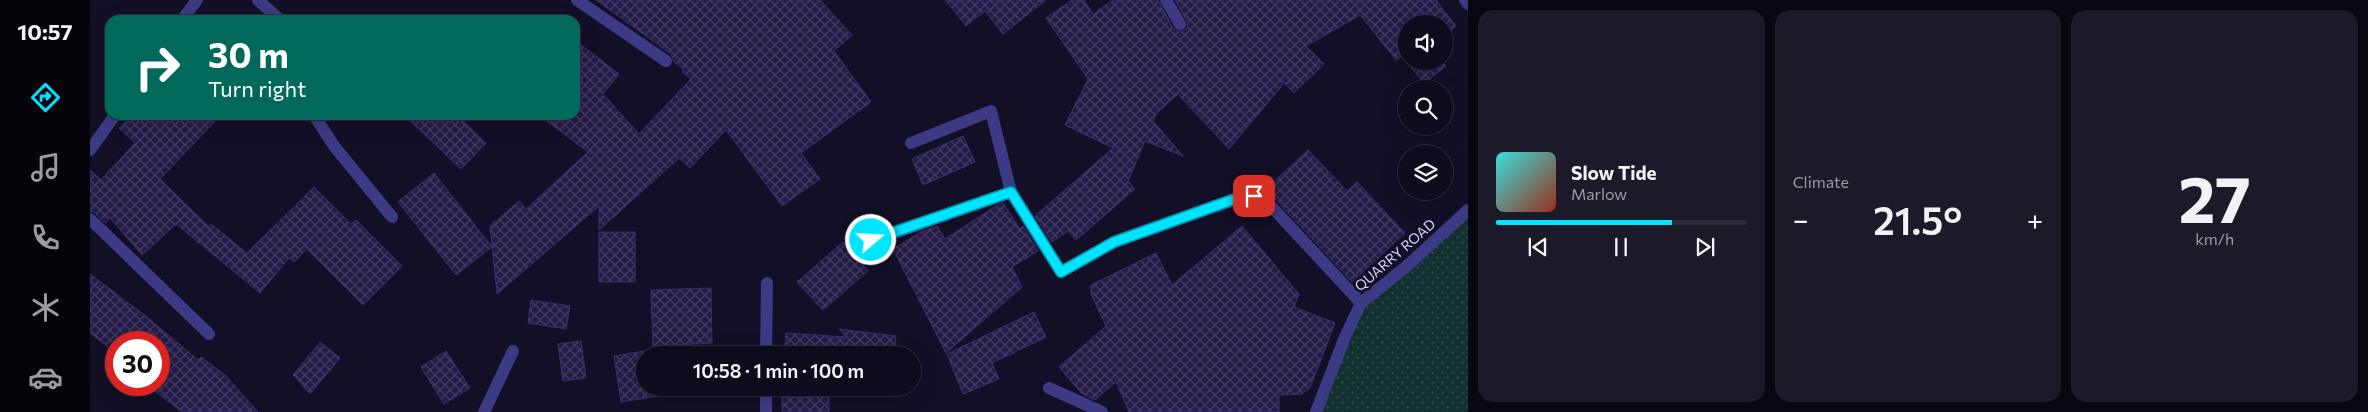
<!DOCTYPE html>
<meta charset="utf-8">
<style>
body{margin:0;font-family:Commissioner,sans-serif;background:#1c1929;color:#f1f3f6;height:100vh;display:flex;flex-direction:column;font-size:19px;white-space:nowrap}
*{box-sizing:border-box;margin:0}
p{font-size:16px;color:#9b9ba3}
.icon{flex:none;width:28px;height:28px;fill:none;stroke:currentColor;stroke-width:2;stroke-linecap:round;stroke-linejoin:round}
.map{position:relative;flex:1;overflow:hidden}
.side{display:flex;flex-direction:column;gap:10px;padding:10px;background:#08060f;width:900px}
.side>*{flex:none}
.hud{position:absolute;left:15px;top:15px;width:475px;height:105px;border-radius:15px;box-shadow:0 5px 20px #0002,0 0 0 1px #2e2b3b;background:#00695c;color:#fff;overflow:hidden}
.controls{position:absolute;left:1308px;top:15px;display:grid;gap:10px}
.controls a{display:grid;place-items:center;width:55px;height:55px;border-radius:50%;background:#0e0b1c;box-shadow:0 5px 20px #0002,0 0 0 1px #2e2b3b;font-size:25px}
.speed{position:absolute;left:15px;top:331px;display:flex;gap:10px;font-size:25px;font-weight:700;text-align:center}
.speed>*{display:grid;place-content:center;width:65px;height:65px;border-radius:50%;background:#0e0b1c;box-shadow:0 5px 20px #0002,0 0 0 1px #2e2b3b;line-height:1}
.speed .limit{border:8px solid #d22;background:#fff;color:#111}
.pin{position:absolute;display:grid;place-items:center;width:42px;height:42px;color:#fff;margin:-21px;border-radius:10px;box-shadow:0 2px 8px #0006}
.me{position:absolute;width:55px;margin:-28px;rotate:71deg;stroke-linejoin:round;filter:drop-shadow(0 0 4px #0008)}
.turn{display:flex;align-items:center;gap:18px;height:105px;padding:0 20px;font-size:22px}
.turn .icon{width:65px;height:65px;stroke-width:2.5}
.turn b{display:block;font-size:35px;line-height:42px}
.big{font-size:38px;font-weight:600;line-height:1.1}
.side .card{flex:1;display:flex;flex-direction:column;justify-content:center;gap:8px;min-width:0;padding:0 18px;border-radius:15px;background:#1c1929}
.side .dial{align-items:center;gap:0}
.dial b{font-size:65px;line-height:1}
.song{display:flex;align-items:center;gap:15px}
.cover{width:60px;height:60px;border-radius:8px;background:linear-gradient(135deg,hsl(180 70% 55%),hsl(10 70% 35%))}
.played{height:5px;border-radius:2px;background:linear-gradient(90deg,#00e5ff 70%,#2e2b3b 70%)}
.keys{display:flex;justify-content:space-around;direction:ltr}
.heat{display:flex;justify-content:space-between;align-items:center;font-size:28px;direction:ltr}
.side .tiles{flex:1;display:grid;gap:10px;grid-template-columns:repeat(3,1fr)}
.trip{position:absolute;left:546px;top:346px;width:285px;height:50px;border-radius:25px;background:#0e0b1c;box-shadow:0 5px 20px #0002,0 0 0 1px #2e2b3b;font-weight:600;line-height:50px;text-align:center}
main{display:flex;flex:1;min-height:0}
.tab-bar{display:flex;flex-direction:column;width:90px;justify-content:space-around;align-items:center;background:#06040b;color:#9b9ba3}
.tab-bar .icon{width:35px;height:35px}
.tab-bar .active{color:#00e5ff}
.tab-bar b{font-size:22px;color:#f1f3f6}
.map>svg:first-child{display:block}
.park{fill:url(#park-dots)}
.building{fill:url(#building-cross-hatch);stroke:#3b2d73}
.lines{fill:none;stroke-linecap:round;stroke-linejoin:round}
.minor{stroke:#3d3a85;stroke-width:12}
.tertiary{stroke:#3d3a85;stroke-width:12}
.route-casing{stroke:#0095a6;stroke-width:12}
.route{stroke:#00e5ff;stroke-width:9}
.labels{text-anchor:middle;stroke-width:5;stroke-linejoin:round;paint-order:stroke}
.street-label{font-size:14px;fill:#d9d4ff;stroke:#130f26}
</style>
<main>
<nav class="tab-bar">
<b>10:57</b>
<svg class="icon active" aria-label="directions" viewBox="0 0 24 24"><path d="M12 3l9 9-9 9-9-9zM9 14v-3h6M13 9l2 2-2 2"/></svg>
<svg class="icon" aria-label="music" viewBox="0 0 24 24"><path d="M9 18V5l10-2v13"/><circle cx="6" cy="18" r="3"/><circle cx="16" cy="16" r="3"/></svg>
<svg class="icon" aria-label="phone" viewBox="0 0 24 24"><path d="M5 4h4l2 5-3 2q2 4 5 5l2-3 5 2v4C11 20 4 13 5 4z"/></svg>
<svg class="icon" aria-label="climate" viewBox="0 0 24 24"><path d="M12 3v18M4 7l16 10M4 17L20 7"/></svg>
<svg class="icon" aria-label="car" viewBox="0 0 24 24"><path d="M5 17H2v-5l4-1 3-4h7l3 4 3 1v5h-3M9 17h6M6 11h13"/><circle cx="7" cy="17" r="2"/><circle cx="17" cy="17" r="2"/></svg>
</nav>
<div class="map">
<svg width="1378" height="412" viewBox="0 0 1378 412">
<defs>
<pattern id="park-dots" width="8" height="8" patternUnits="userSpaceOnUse" patternTransform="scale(1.25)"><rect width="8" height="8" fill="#12302f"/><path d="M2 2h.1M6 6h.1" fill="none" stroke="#344d4e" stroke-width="1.8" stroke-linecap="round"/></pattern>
<pattern id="building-cross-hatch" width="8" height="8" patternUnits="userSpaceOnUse" patternTransform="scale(1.25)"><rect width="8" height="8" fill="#241b47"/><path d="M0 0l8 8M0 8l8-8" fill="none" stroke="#433b63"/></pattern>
</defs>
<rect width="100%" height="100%" fill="#130f26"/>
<!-- park -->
<path class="park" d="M 1378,210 L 1378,412 L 1226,412 L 1271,303 Z"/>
<!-- building -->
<path class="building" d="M 506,0 L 730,0 L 762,35 L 744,51 L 781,102 L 711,153 L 730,179 L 692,206 L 636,130 L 600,168 L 589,158 L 509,230 L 509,206 L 407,294 L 400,226 L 429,201 L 436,209 L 498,152 L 449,115 L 485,115 L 485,40 L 529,74 L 513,94 L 549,134 L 601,79 L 592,72 L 594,70 L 584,62 L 581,54 Z
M 855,0 L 956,0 L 913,34 L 895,11 L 876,26 Z
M 982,0 L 994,0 L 1003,14 L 1023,0 L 1068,0 L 1083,28 L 1090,32 L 1097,28 L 1098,23 L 1085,0 L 1346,0 L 1366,26 L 1354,36 L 1354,24 L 1316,24 L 1316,61 L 1312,56 L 1306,60 L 1270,15 L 1216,46 L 1234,64 L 1204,93 L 1194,83 L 1139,149 L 1088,94 L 1067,113 L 1063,121 L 1093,156 L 1055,141 L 1038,181 L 1045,189 L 986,240 L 978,231 L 962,242 L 945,216 L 1023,148 L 975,125 L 998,79 L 956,18 Z
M 1316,61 L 1352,61 L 1356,66 L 1334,83 Z
M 42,115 L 131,115 L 70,179 L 119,227 L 121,224 L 157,253 L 224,187 L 261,224 L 266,220 L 312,266 L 273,305 L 217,249 L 204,262 L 199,258 L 170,293 L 86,224 L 52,255 L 20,218 L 15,223 L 5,213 L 0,211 L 0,170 L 11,180 L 45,143 L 29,128 Z
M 314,115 L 367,115 L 396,143 L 371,169 Z
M 873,136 L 885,162 L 833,185 L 822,159 Z
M 1218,150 L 1257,191 L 1267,182 L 1315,233 L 1262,282 L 1176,189 Z
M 344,173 L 402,247 L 366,275 L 308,202 Z
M 913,203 L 930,229 L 933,226 L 948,251 L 922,267 L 932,287 L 856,353 L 803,249 L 831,232 L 847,226 L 855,239 L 906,206 Z
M 1152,226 L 1209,294 L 1204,307 L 1245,323 L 1220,388 L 1212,394 L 1189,395 L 1189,412 L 1039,412 L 1026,382 L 1005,400 L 992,394 L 969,367 L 1016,326 L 1001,294 L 1001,285 L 1066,253 L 1082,285 Z
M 509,232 L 545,232 L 545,282 L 509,282 Z
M 753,242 L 778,271 L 733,310 L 707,282 Z
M 0,274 L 57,317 L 108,360 L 111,357 L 135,375 L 168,412 L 92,412 L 70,395 L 58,385 L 69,385 L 69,342 L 26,342 L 26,353 L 0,333 Z
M 621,288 L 622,343 L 563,346 L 561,290 Z
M 441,300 L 480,306 L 476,329 L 438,323 Z
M 944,312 L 956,337 L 902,363 L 909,379 L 873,394 L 857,354 Z
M 749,329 L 806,336 L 804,355 L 694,355 L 696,333 L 756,337 Z
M 491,341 L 496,378 L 473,381 L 468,344 Z
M 230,342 L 250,358 L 220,394 L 203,375 Z
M 561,350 L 562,355 L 555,355 L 555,388 L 567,388 L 568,396 L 531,402 L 524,356 Z
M 356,351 L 380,388 L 354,404 L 331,367 Z
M 692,388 L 739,388 L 739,412 L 692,412 Z
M 750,388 L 799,388 L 799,394 Z"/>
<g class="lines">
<!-- minor -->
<path class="minor" d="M 168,0 L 190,20
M 487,0 L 576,61
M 1076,0 L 1090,24
M 224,115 L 244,146 L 302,217
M 821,143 L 901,111 L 921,192
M 0,219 L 119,334
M 781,241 L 921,192 L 971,272 L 1024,242 L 1145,199 L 1164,196 L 1180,205 L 1271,303
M 676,355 L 677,283
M 959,388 L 1012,412
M 394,412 L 423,351
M 676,412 L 676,388"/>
<!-- tertiary -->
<path class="tertiary" d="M 1375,0 L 1378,4
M 92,20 L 107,0
M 0,150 L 25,115
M 1226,412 L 1255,337 L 1271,303 L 1317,266 L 1378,210"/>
</g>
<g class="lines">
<defs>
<path id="route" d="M 781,240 L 921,192 L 971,272 L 1024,242 L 1145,199 L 1164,196"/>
</defs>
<!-- route casing -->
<use href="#route" class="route-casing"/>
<!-- route -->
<use href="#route" class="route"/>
</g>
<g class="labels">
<!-- street labels -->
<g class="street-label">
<text transform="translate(1305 255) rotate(-41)" y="5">QUARRY ROAD</text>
</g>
</g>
</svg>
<div class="controls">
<a><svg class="icon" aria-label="sound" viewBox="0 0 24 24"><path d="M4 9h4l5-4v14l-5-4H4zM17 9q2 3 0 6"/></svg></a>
<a><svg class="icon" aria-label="search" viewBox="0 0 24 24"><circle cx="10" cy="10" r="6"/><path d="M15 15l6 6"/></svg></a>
<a><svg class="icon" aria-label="layers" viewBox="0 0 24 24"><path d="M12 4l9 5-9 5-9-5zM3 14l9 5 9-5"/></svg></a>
</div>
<div class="speed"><div class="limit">30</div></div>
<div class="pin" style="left:1164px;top:196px;background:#d93025"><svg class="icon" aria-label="arrive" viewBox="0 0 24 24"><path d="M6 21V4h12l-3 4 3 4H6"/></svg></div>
<svg class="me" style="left:781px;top:240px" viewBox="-20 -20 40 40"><circle r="17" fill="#00e5ff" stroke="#fff" stroke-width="3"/><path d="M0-11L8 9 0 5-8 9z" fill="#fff"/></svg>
<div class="trip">10:58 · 1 min · 100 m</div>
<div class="hud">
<div class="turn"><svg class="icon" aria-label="right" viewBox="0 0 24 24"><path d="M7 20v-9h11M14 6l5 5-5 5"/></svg><div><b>30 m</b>Turn right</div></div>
</div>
</div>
<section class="side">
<div class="tiles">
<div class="card">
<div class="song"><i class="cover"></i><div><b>Slow Tide</b><p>Marlow</p></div></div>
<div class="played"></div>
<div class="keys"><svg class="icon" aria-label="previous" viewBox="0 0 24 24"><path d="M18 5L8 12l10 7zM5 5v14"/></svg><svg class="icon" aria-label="pause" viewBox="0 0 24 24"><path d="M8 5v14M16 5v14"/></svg><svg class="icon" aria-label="next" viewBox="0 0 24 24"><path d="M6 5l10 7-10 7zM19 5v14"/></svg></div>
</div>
<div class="card"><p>Climate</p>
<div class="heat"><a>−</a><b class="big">21.5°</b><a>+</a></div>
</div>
<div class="card dial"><b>27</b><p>km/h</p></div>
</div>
</section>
</main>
